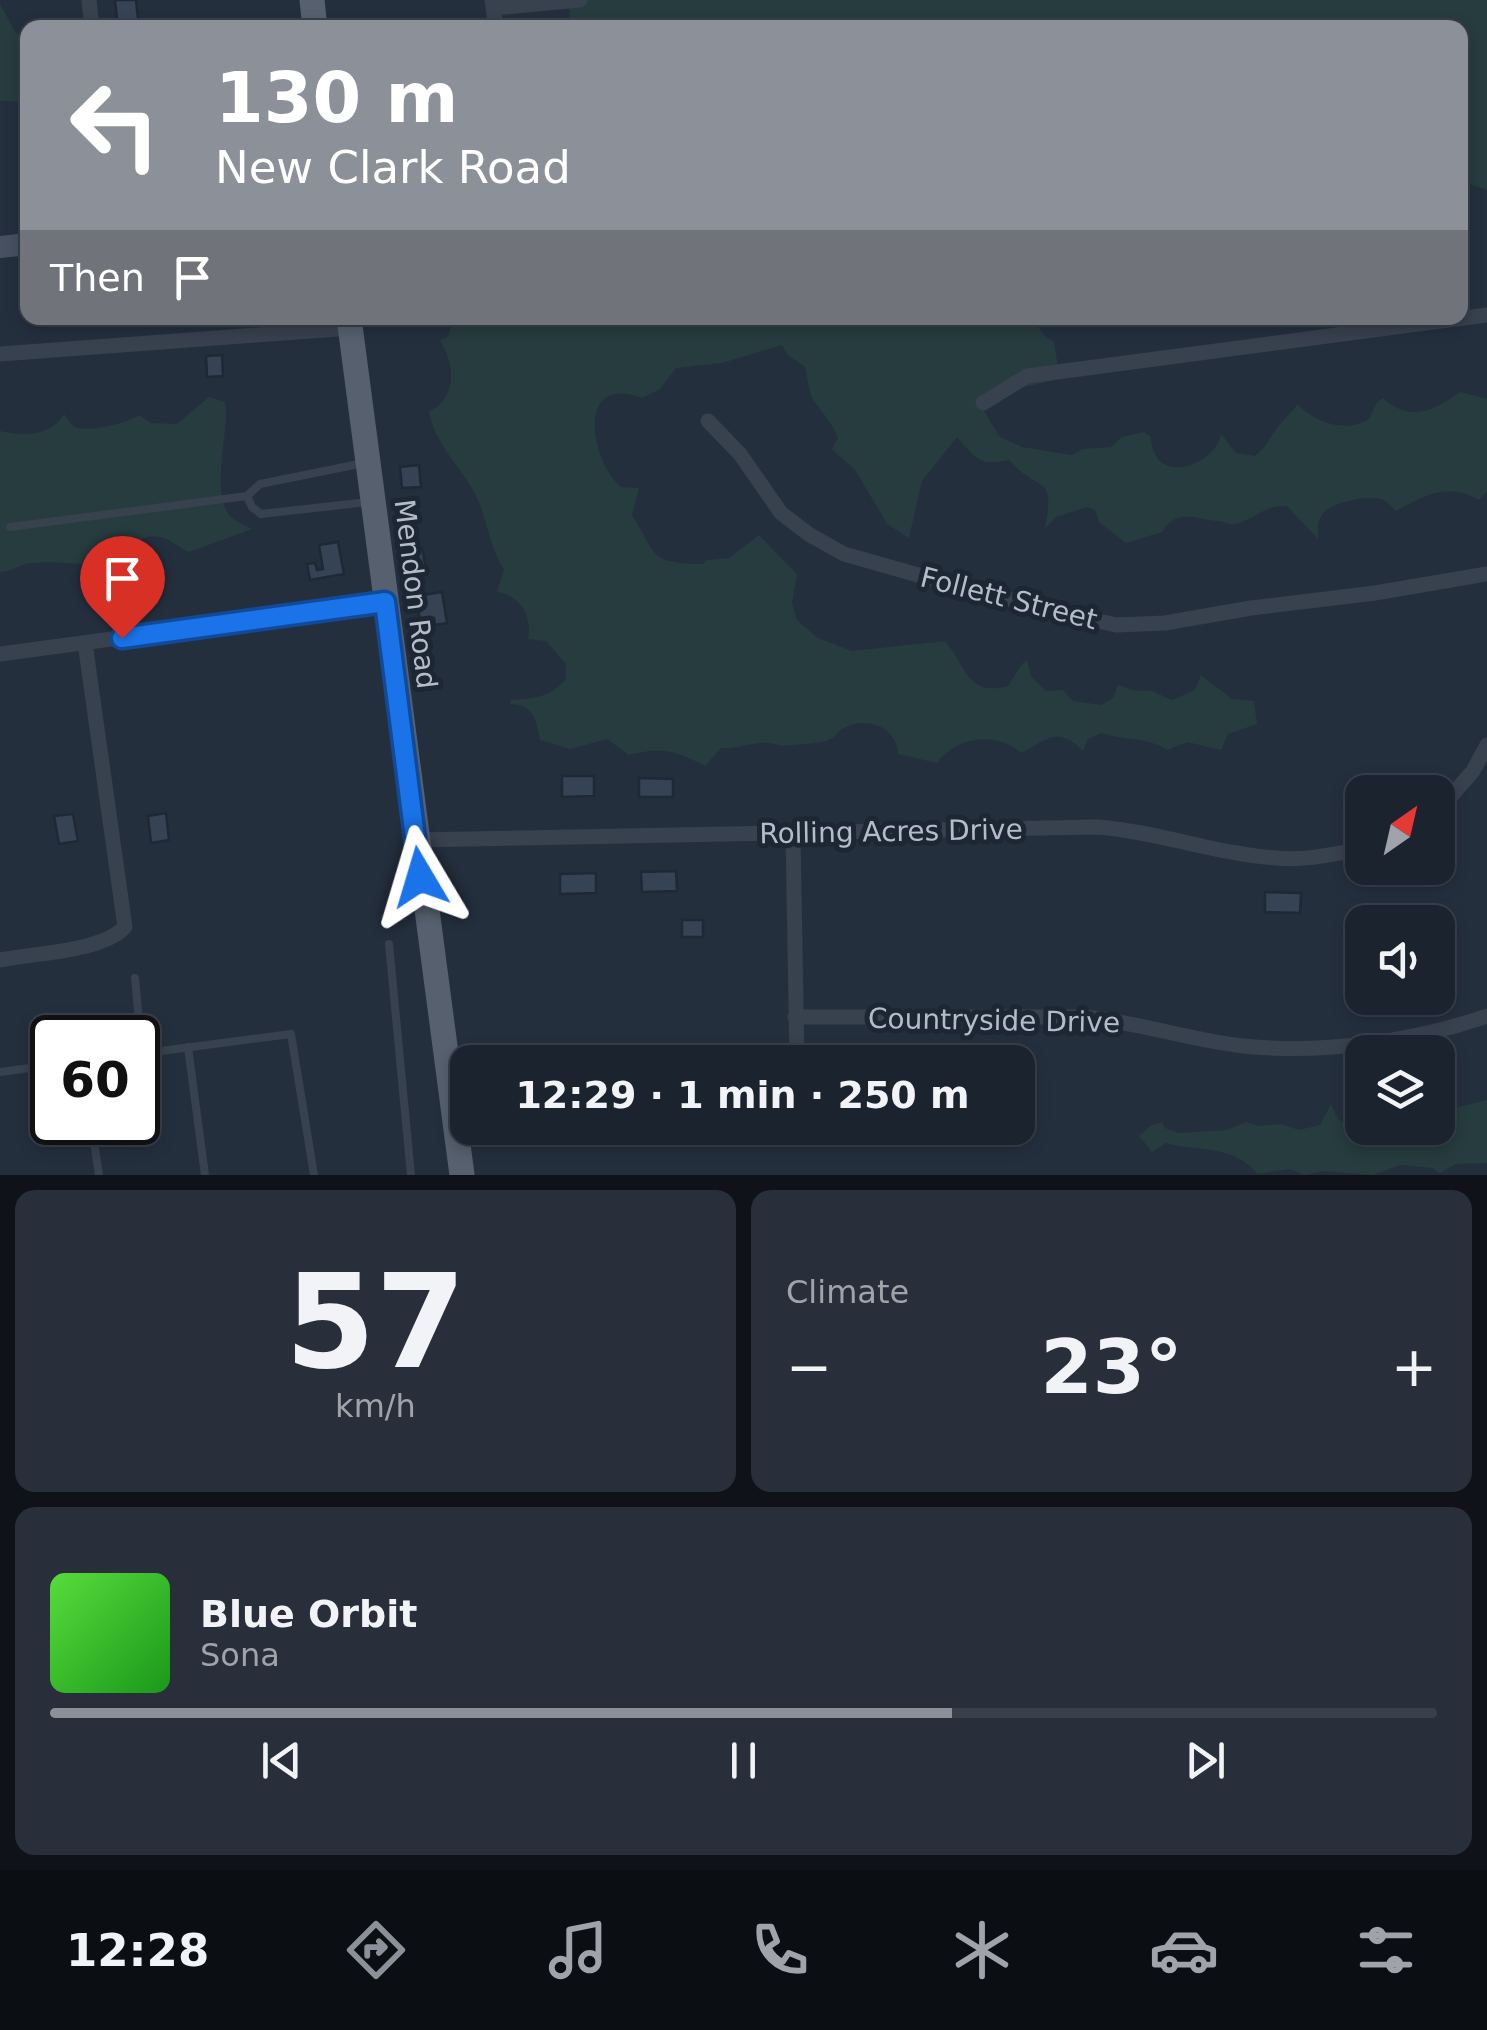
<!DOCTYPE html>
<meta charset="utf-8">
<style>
body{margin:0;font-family:"DejaVu Sans",sans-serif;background:#282f3a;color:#f1f3f6;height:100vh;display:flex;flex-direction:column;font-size:38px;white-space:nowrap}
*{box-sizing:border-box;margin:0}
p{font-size:32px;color:#a0a4aa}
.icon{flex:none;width:55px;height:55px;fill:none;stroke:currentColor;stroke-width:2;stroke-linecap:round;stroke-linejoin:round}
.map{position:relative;height:1175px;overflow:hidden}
.panel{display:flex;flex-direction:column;gap:15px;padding:15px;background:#0f1319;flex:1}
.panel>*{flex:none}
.banner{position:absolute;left:20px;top:20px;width:1448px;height:305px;border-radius:20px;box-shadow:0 5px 15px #0003,0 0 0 2px #39404a;background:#8c9099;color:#fff;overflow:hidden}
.needle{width:65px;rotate:34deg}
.buttons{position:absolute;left:1345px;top:775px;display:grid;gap:20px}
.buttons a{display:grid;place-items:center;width:110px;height:110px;border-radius:20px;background:#1b232e;box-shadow:0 5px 15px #0003,0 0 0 2px #39404a;font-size:50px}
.speed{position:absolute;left:30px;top:1015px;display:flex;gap:20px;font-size:50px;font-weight:700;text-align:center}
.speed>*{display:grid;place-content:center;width:130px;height:130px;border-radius:50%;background:#1b232e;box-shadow:0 5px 15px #0003,0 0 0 2px #39404a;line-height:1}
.speed .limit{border:5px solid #111;border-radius:15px;background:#fff;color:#111}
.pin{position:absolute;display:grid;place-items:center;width:85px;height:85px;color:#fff;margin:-102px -42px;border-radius:50% 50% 50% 0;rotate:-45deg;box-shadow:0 0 10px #0007}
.pin .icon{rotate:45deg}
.me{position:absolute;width:110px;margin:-55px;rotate:353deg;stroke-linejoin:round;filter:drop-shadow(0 0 8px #0008)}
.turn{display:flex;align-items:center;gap:35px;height:210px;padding:0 30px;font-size:45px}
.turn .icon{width:130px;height:130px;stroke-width:2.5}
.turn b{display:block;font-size:70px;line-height:85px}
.then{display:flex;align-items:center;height:95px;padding:0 30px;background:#0003;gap:20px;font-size:38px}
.big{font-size:75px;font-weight:700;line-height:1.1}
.panel .tile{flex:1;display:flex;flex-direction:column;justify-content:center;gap:15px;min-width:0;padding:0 35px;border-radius:20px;background:#282f3a}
.panel .dial{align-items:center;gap:0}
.dial b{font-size:130px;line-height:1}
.song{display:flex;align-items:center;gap:30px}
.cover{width:120px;height:120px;border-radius:15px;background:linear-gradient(135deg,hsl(110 70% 55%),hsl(120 70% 35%))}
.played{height:10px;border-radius:5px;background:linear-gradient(90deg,#8c9099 65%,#39404a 65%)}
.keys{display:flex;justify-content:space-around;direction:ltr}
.heat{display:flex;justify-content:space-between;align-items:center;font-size:55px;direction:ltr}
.panel .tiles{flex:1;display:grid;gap:15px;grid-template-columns:1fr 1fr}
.tile:last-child{grid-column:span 2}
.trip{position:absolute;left:450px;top:1045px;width:585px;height:100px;border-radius:20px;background:#1b232e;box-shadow:0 5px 15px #0003,0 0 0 2px #39404a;font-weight:700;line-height:100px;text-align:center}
.dock{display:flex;height:160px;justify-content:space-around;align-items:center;background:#0b0e12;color:#a0a4aa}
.dock .icon{width:70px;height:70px}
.dock .current{color:#8c9099}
.dock b{font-size:45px;color:#f1f3f6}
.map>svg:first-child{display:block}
.green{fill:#263c3f}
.building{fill:#364354;stroke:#1f2835;stroke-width:2.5}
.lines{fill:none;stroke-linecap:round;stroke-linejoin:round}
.lane{stroke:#38414e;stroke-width:8}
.street{stroke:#38414e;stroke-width:15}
.secondary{stroke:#465061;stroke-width:22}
.primary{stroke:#56606e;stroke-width:25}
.route-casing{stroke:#114b97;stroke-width:25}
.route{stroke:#1a73e8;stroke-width:18}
.labels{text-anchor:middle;stroke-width:10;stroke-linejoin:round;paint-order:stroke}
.street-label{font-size:28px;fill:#b4bcc9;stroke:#1d2633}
</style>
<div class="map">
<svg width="1487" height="1175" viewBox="0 0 1487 1175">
<rect width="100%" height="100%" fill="#242f3e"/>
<!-- green -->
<path class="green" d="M 581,0 L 1487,0 L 1487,190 L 1469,184 L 1460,186 L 1460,28 L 568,28 L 570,7 Z
M 0,4 L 16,33 L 27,37 L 27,102 L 0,101 Z
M 454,318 L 1031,318 L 1045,336 L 1054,342 L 1060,379 L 1024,387 L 984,411 L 1000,437 L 1022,447 L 1072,455 L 1082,449 L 1111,447 L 1122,437 L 1144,432 L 1150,436 C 1152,446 1154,459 1164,464 C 1184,475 1218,456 1221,434 L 1236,453 L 1255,456 C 1268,446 1271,434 1281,423 C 1287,415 1293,413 1297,404 C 1315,422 1345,434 1369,419 L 1377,402 L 1383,398 C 1410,423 1434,411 1460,392 L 1487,399 L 1487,491 L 1479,500 C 1447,482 1426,495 1396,511 C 1394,509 1386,501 1384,500 C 1370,494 1330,502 1322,515 C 1317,522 1318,531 1318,539 L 1287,506 C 1263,505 1256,519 1235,524 C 1229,526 1225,521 1219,521 C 1197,520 1177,507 1162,532 L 1126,543 L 1099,522 L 1095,510 L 1087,507 L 1056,517 L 1045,528 C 1056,472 1039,494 1009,460 C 979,466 976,459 957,437 L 922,481 L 909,538 L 887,524 L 856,471 L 832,449 L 838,438 C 832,422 823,414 814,401 C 808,393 808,377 805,367 L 788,355 L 782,345 L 722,363 L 676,368 L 660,389 L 642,398 C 576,373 589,459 621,487 L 639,488 L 632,515 C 658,555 647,563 702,564 L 707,560 L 729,558 L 759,535 L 797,574 L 792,603 L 797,620 L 818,638 L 852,651 L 945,641 C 967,667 967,697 1008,686 L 1022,664 L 1027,660 L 1031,676 L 1046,691 L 1063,690 L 1073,701 L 1101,705 L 1113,698 L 1118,685 L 1133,690 L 1152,691 L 1172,700 L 1195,690 L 1201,675 C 1211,685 1221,688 1231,699 L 1254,701 L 1257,724 L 1228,734 L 1221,750 L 1187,742 L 1167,750 C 1146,736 1124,741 1101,733 L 1088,739 L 1083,751 C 1058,726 1048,739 1021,753 C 997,731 956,736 937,763 L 898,754 C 897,726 865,715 842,729 C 840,730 833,738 831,739 C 817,745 796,744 781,746 C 759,737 742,750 721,748 L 705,766 C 674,750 663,747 629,755 L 607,739 L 570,749 L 540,740 C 536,719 534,705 510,704 L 511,700 C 535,698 549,698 566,679 L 566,664 L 546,641 L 528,639 C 532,614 521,598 497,591 L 504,570 C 491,549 488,526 479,502 C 465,469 435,448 429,411 C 457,401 455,362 440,341 L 448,336 Z
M 209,397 L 225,402 C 230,432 209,495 231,517 C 236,522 246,526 252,529 L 189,552 C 180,549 174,542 166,539 C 140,528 129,552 128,572 C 94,566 64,560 31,563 C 20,564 11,572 0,572 L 0,431 C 23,436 50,437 64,414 C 68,419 70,424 75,427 C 88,433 128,423 139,415 L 151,423 L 177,424 Z
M 1487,1100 L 1487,1163 L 1456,1164 L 1440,1173 L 1432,1168 L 1400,1165 L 1373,1175 L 1323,1171 L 1305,1175 L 1290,1169 L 1257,1174 C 1234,1144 1198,1152 1166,1143 L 1152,1152 L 1139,1136 L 1150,1126 L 1162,1122 L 1165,1128 L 1179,1133 L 1227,1130 L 1246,1122 L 1258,1126 L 1281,1124 L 1299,1130 L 1320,1125 L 1331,1104 L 1338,1119 L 1354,1128 L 1438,1128 L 1438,1112 Z"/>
<!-- building -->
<path class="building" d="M 115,0 L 136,0 L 139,28 L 118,28 Z
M 222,355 L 223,376 L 207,377 L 206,356 Z
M 419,465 L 421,487 L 402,488 L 400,467 Z
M 338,542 L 344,574 L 310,580 L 307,564 L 315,563 L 317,570 L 323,569 L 319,545 Z
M 422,548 L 426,569 L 410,572 L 406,550 Z
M 442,592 L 447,623 L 435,625 L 434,618 L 420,620 L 416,596 Z
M 562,776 L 594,776 L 594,796 L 562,797 Z
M 639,778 L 673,779 L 673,797 L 639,797 Z
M 166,813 L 169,840 L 151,843 L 148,816 Z
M 73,814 L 78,841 L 59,844 L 54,816 Z
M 676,871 L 677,891 L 642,892 L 641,872 Z
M 596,873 L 596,893 L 560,894 L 560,874 Z
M 1265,892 L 1301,893 L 1300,913 L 1265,912 Z
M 682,920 L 703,920 L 703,937 L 682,937 Z"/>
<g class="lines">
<!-- lane -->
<path class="lane" d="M 247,496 L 252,507 L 261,514 L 368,502
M 10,527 L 247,496 L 260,484 L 364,463
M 389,944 L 411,1175
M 135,978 L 142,1053
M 188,1047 L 205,1175
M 138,1054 L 291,1034 L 314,1175
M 0,1072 L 52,1065
M 91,1122 L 99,1175"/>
<!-- street -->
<path class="street" d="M 89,0 L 92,28
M 492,0 L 496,28
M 494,8 L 580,0
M 0,354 L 351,328
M 983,403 L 1027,376 L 1487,315
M 708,421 L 740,454 L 781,513 L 810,535 L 844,554 L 978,592 L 1116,625 L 1165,623 L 1251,608 L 1375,593 L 1487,574
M 0,654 L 385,602
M 1438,811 L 1473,771 L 1487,745
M 793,834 L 797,1062
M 415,840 L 1098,827 C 1159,832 1216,854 1276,858 C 1305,861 1334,854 1362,849
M 0,960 C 35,953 101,952 125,927 L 85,643
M 795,1017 L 1084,1017 C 1138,1022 1189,1040 1243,1046 C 1324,1054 1411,1042 1487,1016
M 800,1128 L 800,1130"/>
<!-- secondary -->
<path class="secondary" d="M 0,247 L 28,244"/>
<!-- primary -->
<path class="primary" d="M 312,0 L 315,28
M 349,318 L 462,1175"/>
</g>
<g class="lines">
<defs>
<path id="route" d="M 122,638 L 385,602 L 420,877"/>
</defs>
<!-- route casing -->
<use href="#route" class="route-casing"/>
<!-- route -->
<use href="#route" class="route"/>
</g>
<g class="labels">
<!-- street labels -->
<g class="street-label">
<text transform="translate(416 594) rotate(83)" y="10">Mendon Road</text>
<text transform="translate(1009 598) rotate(14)" y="10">Follett Street</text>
<text transform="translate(891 831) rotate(-1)" y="10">Rolling Acres Drive</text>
<text transform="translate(994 1020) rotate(1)" y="10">Countryside Drive</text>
</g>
</g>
</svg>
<div class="buttons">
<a><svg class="needle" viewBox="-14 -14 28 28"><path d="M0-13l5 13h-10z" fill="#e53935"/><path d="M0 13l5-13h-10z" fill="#a0a4aa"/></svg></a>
<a><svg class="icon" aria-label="sound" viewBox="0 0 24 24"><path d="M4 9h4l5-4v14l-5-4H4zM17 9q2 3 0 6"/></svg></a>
<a><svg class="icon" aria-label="layers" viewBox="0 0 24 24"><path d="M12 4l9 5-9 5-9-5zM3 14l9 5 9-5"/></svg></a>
</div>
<div class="speed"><div class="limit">60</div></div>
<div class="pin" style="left:122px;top:638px;background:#d93025"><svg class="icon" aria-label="arrive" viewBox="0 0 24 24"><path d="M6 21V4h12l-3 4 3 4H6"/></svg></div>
<svg class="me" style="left:420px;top:877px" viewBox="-20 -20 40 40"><path d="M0-17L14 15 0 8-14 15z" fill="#1a73e8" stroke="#fff" stroke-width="4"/></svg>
<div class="trip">12:29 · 1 min · 250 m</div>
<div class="banner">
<div class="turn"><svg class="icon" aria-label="left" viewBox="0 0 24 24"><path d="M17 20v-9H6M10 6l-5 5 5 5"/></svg><div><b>130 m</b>New Clark Road</div></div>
<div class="then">Then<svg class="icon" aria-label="arrive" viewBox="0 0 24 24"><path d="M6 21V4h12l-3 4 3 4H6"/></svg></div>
</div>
</div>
<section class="panel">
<div class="tiles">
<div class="tile dial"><b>57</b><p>km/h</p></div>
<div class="tile"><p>Climate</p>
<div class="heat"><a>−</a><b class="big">23°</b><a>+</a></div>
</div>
<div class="tile">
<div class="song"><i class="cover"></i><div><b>Blue Orbit</b><p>Sona</p></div></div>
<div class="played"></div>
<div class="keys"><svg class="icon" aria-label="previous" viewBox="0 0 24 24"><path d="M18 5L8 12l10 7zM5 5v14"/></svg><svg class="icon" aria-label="pause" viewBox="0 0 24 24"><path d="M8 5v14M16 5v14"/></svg><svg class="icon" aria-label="next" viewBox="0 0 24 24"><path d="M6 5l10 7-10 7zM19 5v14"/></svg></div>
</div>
</div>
</section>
<nav class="dock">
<b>12:28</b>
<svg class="icon current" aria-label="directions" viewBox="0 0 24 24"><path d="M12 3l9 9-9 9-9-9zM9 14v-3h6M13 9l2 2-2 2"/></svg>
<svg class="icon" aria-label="music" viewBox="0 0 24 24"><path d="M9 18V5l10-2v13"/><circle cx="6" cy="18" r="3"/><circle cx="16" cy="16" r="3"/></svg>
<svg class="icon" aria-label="phone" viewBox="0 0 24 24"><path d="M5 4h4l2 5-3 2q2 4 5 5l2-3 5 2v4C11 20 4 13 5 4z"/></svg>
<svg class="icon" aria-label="climate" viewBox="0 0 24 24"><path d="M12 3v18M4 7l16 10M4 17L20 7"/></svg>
<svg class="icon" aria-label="car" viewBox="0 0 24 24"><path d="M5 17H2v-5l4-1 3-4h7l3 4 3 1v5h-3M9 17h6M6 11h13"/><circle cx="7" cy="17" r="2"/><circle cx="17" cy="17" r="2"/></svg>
<svg class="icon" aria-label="filters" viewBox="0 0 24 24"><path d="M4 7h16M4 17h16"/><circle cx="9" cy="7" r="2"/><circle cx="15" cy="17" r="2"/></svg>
</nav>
